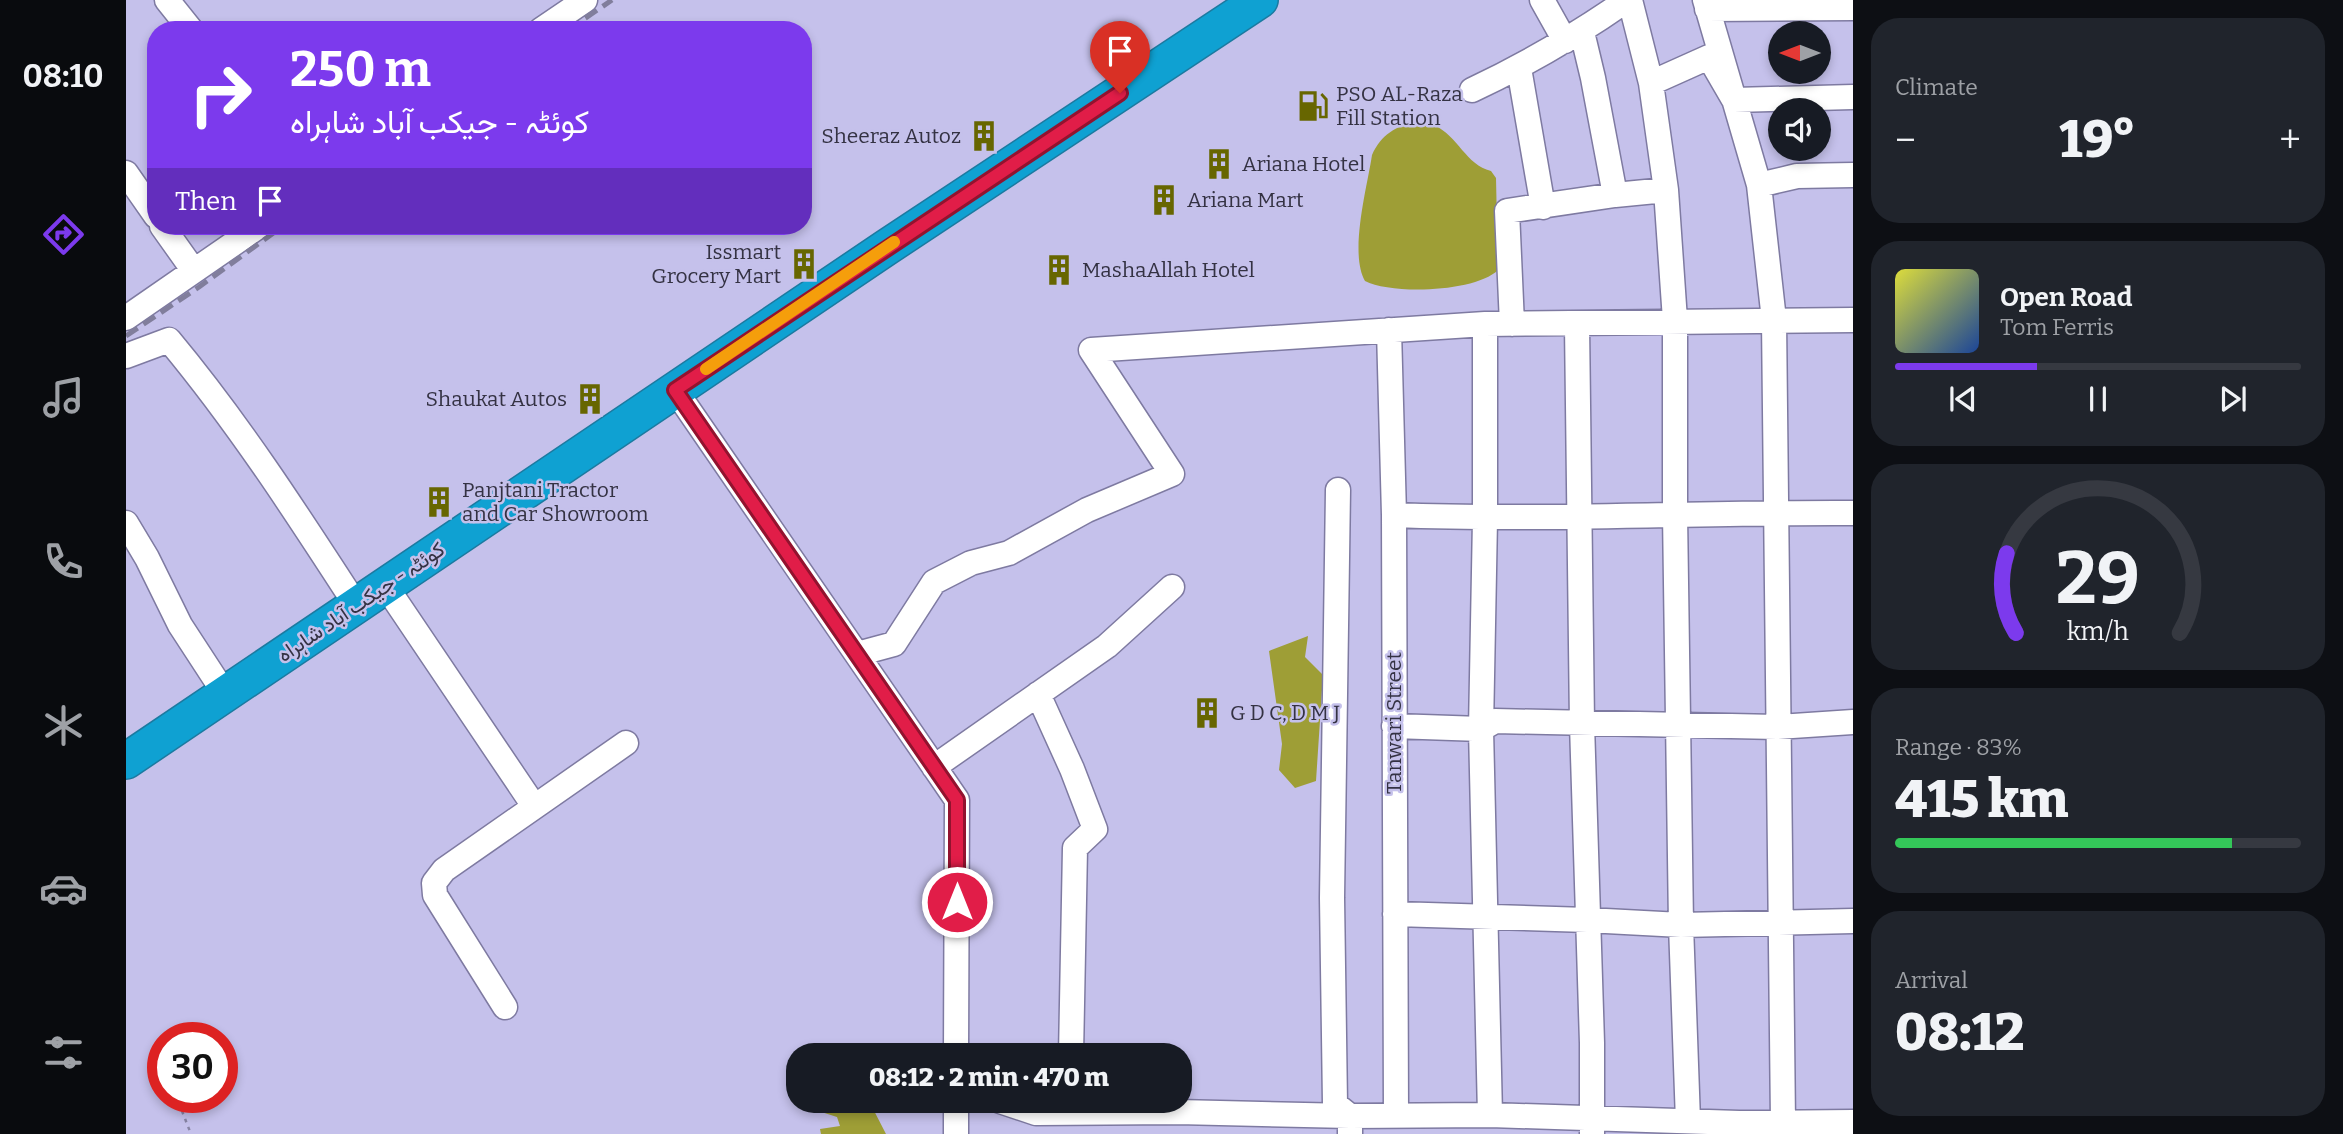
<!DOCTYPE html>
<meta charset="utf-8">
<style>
body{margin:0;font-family:Bitter,Vazirmatn,serif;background:#20242c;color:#f1f3f6;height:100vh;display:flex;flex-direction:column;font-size:26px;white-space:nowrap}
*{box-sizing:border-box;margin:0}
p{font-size:23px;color:#9ea1a6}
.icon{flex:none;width:38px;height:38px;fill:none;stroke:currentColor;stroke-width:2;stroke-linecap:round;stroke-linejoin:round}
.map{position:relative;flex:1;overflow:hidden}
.drawer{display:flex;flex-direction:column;gap:18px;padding:18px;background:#0d0f14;width:490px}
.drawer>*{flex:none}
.hud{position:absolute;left:21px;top:21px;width:665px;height:214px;border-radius:28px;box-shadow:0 4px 10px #0003;background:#7c3aed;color:#fff;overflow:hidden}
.needle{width:46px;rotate:270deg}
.buttons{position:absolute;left:1642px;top:21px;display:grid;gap:14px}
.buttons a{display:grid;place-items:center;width:63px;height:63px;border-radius:50%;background:#171b24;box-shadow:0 4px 10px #0003;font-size:35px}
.speed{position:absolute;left:21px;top:1022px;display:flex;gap:14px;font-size:35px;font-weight:700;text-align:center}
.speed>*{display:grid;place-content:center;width:91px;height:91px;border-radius:50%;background:#171b24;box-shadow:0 4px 10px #0003;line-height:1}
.speed .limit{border:10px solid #d22;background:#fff;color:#111}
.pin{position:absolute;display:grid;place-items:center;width:60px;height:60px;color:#fff;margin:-72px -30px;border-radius:50% 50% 50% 0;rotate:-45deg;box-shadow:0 0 7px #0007}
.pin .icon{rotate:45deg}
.me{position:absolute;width:77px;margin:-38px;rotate:0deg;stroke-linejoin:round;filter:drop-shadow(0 0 5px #0008)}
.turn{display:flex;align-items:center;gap:24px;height:147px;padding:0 28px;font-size:32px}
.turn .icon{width:91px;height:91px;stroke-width:2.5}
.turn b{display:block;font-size:49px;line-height:60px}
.then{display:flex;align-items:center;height:66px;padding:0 28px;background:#0003;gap:14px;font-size:26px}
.big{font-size:52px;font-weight:800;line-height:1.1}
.drawer .card{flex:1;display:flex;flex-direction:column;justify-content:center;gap:10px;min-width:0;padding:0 24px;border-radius:28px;background:#20242c}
.drawer .dial{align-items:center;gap:0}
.dial svg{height:182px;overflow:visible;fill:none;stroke:#363941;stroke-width:7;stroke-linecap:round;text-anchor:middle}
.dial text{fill:#f1f3f6;stroke:none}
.song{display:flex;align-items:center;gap:21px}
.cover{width:84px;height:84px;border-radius:10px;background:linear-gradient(135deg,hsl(60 70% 55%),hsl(220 70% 35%))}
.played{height:7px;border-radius:4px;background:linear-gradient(90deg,#7c3aed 35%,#363941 35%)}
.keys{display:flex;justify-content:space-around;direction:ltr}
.heat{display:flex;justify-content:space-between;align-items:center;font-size:38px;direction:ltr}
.charge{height:10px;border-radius:5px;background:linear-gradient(90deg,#34c759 83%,#363941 0)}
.trip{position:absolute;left:660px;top:1043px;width:406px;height:70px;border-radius:28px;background:#171b24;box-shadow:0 4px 10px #0003;font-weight:800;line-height:70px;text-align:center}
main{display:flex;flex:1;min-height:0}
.tabs{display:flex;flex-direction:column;width:126px;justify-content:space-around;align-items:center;background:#090b0e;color:#9ea1a6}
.tabs .icon{width:49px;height:49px}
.tabs .active{color:#7c3aed}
.tabs b{font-size:32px;color:#f1f3f6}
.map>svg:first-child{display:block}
.water{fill:#9e9e36}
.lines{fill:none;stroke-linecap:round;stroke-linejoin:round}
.minor-casing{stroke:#7e7aa1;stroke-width:27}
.highway-casing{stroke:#1c7aa0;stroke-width:38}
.path{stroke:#8784a4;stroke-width:2.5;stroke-dasharray:3.5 5;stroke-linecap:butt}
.minor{stroke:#fff;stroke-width:24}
.highway{stroke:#0fa1d2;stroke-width:35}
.rail{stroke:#817e9c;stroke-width:5;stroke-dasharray:14 7;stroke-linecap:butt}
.route-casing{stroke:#92132f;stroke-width:18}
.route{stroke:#e11d48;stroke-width:12}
.slow{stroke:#f59e0b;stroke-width:12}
.labels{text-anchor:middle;stroke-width:5;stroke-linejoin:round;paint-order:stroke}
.poi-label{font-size:21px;fill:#343243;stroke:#c5c1eb;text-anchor:start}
.street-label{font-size:21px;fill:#343243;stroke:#c5c1eb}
</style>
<main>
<nav class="tabs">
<b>08:10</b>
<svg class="icon active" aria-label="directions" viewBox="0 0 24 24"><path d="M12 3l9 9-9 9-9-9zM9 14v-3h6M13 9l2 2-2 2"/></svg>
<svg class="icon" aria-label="music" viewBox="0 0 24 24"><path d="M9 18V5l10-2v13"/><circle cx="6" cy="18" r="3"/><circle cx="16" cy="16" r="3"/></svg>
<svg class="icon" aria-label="phone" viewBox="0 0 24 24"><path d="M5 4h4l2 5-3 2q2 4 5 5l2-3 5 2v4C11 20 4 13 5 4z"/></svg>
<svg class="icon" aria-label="climate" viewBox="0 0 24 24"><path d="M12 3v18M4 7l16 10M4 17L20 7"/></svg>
<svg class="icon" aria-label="car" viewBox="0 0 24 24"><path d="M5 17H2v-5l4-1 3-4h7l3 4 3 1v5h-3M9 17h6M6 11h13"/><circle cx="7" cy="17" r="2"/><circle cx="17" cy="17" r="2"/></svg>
<svg class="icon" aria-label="filters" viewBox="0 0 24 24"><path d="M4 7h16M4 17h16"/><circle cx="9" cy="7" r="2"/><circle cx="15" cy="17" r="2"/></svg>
</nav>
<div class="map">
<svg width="1727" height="1134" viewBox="0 0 1727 1134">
<rect width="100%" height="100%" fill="#c5c1eb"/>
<!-- water -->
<path class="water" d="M 1292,122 C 1297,123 1304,123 1308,125 C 1332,136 1340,165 1365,171 L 1370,178 L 1372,270 C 1350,292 1266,295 1239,281 C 1223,253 1241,188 1246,155 C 1255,135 1270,125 1292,122 Z
M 1182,636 L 1179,657 L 1197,675 L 1190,781 L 1169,788 L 1153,770 L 1156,744 L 1143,651 Z
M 743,1101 L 760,1134 L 695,1134 L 694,1129 L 714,1126 L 711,1117 L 686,1109 L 678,1102 Z"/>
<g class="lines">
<defs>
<path id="minor" d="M 41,0 L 65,30
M 1416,0 L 1439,41
M 1504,0 L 1525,83 L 1540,190 L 1549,320 L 1549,514 L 1555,925 L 1562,1121
M 1579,0 L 1633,185 L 1648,320 L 1657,1123
M 1581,9 L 1727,8
M 415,30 L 459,0
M 1456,32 L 1467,78 L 1489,195
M 1393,68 L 1417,207
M 1525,83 L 1583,57 L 1608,100 L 1727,97
M 1346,90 C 1401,64 1451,35 1501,0
M 0,173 L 30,216
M 1633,185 L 1671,176 L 1727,175
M 36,226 L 68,271
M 0,318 L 133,226
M 1359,324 L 1359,519 L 1355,729 L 1364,1115
M 1386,324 L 1381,211 L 1489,195 L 1540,190
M 1451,325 L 1456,724 L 1466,1043 L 1466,1134
M 1263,330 L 1268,515 L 1270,1115
M 0,356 L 43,340 C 113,424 171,514 230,605
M 549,390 L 831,800 L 830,1055
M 1212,490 L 1206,898 L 1209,1104 L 1224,1116 L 1224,1134
M 1268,515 C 1421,521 1574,512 1727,513
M 0,523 L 21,558 L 54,625 L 99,694
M 259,585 L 408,806
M 731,654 L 768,644 L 808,582 L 845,563 L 883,553 L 961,510 L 1046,474 L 965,350 L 1359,324 L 1727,320
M 912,694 L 946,769 L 969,829 L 949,848 L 945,1055
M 1268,726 L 1355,729 L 1369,721 L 1651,727 L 1727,722
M 808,767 L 981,646 L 1046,587
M 1269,914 L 1461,920 L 1555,925 L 1727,921
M 379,1007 L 309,895 L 308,883 L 318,870 L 500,743
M 874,1101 L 910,1113 L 1052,1112 L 1224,1116 L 1364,1115 L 1613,1123 L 1727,1122
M 830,1134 L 830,1101"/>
<path id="highway" d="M 0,761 L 761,247 L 1134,0"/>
</defs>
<!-- minor casing -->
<use href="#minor" class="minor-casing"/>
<!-- highway casing -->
<use href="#highway" class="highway-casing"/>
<!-- path -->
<path class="path" d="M 56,1111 L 65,1134"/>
<!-- minor -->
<use href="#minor" class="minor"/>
<!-- highway -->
<use href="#highway" class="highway"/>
<!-- rail -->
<path class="rail" d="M 442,30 L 486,0
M 0,336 L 73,287 L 157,226"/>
</g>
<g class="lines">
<defs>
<path id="route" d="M 831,902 L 831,800 L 549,390 L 994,93"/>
</defs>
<!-- route casing -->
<use href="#route" class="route-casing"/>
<!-- route -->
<use href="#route" class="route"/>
<!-- slow -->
<path class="slow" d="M 580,369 L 768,242"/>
</g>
<!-- icons -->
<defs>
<symbol id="fuel-bare" viewBox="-9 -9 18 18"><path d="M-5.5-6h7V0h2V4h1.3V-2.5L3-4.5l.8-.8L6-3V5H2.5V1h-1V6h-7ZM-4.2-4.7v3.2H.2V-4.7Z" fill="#676600" stroke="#c5c1eb" stroke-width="2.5" paint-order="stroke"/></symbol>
<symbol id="building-bare" viewBox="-9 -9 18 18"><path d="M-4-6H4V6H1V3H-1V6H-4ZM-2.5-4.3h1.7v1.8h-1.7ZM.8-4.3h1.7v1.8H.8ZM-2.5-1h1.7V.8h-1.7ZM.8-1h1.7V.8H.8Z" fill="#676600" stroke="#c5c1eb" stroke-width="2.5" paint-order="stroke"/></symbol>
</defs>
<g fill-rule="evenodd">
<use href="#fuel-bare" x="1165" y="84" width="44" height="44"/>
<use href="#building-bare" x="836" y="114" width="44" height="44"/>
<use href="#building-bare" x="1071" y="142" width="44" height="44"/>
<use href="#building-bare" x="1016" y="178" width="44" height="44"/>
<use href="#building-bare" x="656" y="242" width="44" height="44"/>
<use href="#building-bare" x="911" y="248" width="44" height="44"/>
<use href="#building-bare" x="442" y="377" width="44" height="44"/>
<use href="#building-bare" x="291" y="480" width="44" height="44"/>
<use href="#building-bare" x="1059" y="691" width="44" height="44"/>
</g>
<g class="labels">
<!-- poi labels -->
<g class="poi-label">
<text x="1210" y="101">PSO AL-Raza<tspan x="1210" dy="24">Fill Station</tspan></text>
<text x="835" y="143" text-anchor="end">Sheeraz Autoz</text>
<text x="1116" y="171">Ariana Hotel</text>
<text x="1061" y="207">Ariana Mart</text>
<text x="655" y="259" text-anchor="end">Issmart<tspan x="655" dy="24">Grocery Mart</tspan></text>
<text x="956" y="277">MashaAllah Hotel</text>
<text x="441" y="406" text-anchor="end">Shaukat Autos</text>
<text x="336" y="497">Panjtani Tractor<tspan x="336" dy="24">and Car Showroom</tspan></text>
<text x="1104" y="720">G D C, D M J</text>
</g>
<!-- street labels -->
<g class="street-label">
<text transform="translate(235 602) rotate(-34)" y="7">کوئٹہ - جیکب آباد شاہراہ</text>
<text transform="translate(1268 723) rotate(-90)" y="7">Tanwari Street</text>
</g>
</g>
</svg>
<div class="buttons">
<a><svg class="needle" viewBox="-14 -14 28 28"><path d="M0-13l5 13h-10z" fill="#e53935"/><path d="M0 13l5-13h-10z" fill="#9ea1a6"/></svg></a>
<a><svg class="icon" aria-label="sound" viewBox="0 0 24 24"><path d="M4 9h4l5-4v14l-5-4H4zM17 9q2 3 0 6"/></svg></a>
</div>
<div class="speed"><div class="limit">30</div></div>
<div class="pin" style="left:994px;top:93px;background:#d93025"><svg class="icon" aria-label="arrive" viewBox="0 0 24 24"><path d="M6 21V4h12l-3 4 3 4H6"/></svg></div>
<svg class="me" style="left:831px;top:902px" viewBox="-20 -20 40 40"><circle r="17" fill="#e11d48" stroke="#fff" stroke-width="3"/><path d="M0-11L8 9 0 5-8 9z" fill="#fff"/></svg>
<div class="trip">08:12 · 2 min · 470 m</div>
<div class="hud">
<div class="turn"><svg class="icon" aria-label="right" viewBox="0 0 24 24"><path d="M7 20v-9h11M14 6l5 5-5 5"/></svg><div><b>250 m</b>کوئٹہ - جیکب آباد شاہراہ</div></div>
<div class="then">Then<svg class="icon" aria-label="arrive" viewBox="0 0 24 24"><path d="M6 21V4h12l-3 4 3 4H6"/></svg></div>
</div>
</div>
<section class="drawer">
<div class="card"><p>Climate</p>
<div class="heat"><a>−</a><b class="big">19°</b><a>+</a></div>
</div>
<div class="card">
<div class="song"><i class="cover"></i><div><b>Open Road</b><p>Tom Ferris</p></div></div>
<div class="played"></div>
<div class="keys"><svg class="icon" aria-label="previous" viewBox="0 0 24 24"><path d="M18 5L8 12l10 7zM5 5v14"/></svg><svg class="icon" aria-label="pause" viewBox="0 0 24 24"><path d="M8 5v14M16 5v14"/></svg><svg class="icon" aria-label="next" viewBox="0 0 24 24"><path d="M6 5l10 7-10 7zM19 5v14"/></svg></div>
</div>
<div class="card dial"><svg viewBox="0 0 100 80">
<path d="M14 69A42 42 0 1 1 86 69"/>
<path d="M14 69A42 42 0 0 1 10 34" stroke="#7c3aed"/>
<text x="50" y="56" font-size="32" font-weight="700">29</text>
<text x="50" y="72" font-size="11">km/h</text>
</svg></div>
<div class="card"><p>Range · 83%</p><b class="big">415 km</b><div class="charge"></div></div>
<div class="card"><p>Arrival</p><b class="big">08:12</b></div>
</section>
</main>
